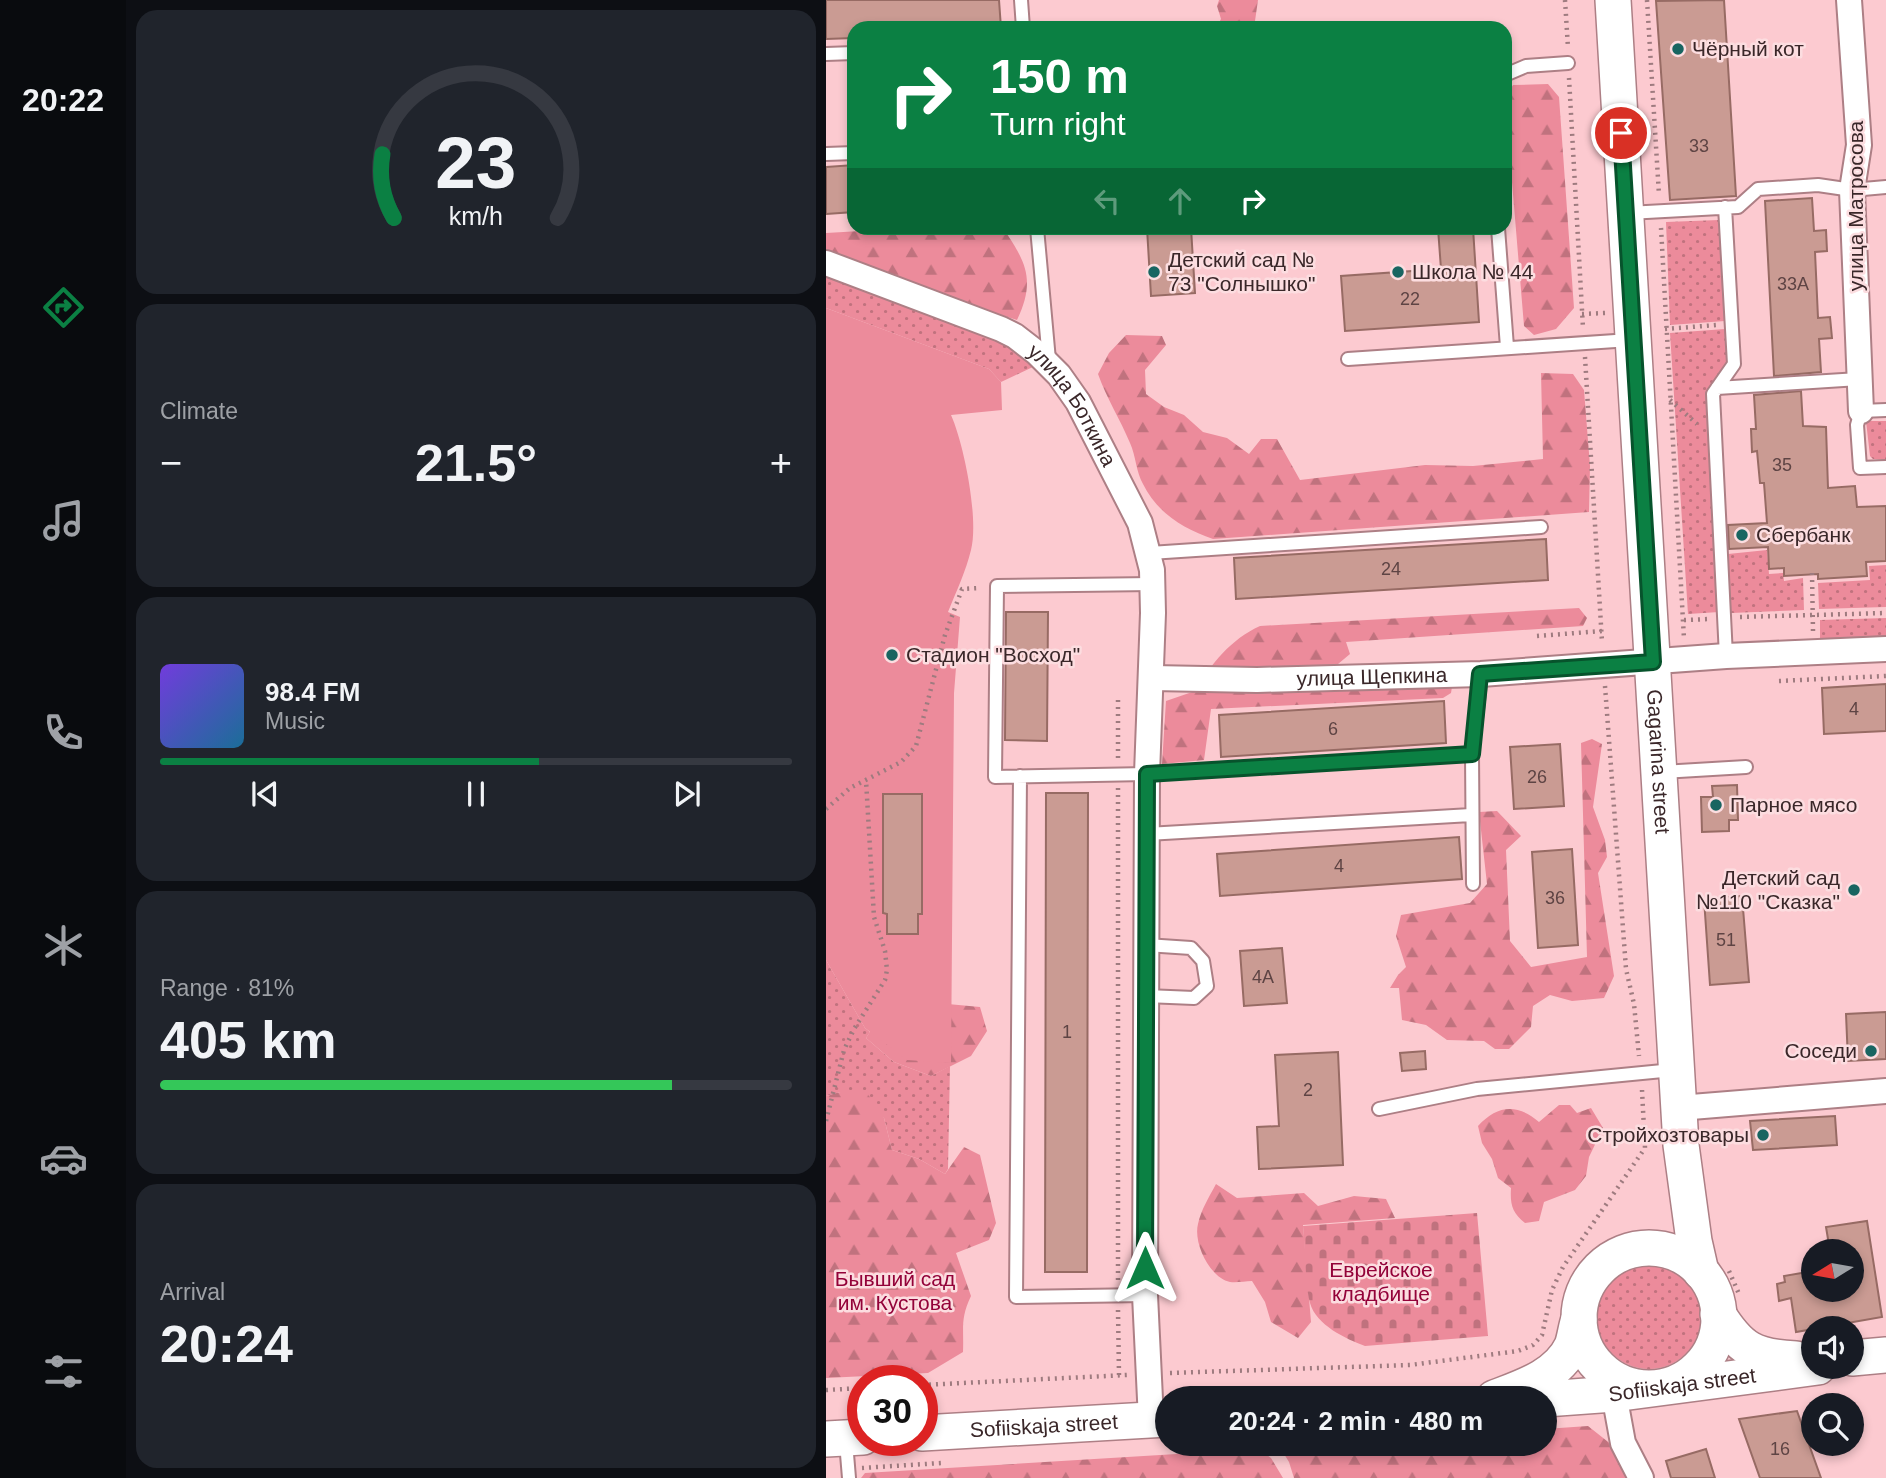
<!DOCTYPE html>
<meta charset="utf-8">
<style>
body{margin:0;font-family:Arial,sans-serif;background:#20242c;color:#f1f3f6;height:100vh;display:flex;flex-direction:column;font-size:26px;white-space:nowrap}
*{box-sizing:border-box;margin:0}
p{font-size:23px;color:#9ea1a6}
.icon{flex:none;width:38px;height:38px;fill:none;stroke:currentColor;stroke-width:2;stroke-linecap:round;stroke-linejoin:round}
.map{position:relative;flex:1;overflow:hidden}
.sheet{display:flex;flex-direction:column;gap:10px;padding:10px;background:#0d0f14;width:700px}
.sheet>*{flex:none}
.hud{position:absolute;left:21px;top:21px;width:665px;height:214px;border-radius:21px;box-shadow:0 4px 10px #0003;background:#0b8043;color:#fff;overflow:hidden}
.needle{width:46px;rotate:259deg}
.fabs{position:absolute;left:975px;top:1239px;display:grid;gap:14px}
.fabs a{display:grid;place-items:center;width:63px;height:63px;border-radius:50%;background:#171b24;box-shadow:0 4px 10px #0003;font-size:35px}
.speed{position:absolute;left:21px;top:1365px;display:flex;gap:14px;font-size:35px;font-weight:700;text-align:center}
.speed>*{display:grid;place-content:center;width:91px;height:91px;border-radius:50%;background:#171b24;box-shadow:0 4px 10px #0003;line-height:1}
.speed .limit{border:10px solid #d22;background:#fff;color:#111}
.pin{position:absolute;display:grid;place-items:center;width:60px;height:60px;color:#fff;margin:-30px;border:4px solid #fff;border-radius:50%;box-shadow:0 2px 7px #0007}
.me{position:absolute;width:77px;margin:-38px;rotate:0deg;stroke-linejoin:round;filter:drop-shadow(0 0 5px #0008)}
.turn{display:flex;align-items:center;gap:24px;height:147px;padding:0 28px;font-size:32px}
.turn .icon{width:91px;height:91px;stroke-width:2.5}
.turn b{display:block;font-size:49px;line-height:60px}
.lanes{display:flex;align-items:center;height:66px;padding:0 28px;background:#0003;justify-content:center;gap:35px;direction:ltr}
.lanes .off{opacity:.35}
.big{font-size:52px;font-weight:700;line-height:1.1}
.sheet .tile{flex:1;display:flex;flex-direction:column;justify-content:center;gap:10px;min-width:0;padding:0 24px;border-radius:21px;background:#20242c}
.sheet .dial{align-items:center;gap:0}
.dial svg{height:182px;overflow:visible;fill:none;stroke:#363941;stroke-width:7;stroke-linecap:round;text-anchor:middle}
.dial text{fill:#f1f3f6;stroke:none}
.song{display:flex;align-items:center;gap:21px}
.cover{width:84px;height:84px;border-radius:10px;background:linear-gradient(135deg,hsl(260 70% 55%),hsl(200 70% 35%))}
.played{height:7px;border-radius:4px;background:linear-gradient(90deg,#0b8043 60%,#363941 60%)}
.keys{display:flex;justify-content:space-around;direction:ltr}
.heat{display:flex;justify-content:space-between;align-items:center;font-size:38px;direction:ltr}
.charge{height:10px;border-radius:5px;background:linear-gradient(90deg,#34c759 81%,#363941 0)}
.trip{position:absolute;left:329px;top:1386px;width:402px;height:70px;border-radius:35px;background:#171b24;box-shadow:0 4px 10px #0003;font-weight:700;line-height:70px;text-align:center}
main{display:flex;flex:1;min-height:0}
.menu{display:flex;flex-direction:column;width:126px;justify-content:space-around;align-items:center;background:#090b0e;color:#9ea1a6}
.menu .icon{width:49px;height:49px}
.menu .selected{color:#0b8043}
.menu b{font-size:32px;color:#f1f3f6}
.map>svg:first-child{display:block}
.grass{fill:url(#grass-dots)}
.forest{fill:url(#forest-firs)}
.cemetery{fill:url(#cemetery-stones)}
.garden{fill:#ec8b9b}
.building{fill:#ca9b93;stroke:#976b64;stroke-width:2}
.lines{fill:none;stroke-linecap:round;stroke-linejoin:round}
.service-casing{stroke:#ad7f85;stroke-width:16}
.minor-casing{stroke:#ad7f85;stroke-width:28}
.secondary-casing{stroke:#ad7f85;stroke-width:38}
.path{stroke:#9e7b7f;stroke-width:4.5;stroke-dasharray:2 5;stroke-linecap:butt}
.service{stroke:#fff;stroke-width:12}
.minor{stroke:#fff;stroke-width:24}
.secondary{stroke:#fff;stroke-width:35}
.route-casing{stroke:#07532c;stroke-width:18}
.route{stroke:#0b8043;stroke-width:12}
.poi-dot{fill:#186561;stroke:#fcdde0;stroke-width:2.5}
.labels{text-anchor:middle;stroke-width:5;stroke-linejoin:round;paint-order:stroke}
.number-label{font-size:18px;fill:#5e4444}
.poi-label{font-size:21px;fill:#3a2729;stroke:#fcdde0;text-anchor:start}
.street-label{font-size:21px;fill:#3a2729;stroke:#fcdde0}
.park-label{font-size:21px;fill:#930239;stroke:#fcdde0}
</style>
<main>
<nav class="menu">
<b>20:22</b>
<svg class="icon selected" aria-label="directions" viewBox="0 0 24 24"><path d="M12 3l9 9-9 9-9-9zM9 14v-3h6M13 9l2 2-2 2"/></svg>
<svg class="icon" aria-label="music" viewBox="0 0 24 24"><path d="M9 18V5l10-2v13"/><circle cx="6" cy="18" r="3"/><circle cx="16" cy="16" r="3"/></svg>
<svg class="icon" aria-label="phone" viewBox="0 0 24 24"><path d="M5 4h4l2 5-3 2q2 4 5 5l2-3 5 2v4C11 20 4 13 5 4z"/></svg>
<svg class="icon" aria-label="climate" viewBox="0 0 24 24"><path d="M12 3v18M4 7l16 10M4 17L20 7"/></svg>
<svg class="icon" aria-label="car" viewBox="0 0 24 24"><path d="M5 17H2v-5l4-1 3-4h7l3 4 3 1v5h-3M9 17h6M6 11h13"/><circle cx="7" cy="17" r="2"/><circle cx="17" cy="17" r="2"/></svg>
<svg class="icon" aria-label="filters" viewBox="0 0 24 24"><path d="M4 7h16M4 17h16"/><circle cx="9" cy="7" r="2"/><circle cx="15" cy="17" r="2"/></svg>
</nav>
<section class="sheet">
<div class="tile dial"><svg viewBox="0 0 100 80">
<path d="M14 69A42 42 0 1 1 86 69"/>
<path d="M14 69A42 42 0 0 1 9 41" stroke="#0b8043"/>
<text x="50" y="56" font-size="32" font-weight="700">23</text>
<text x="50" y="72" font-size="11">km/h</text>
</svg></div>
<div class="tile"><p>Climate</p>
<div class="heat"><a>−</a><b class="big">21.5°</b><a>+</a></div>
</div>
<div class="tile">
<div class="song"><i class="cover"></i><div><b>98.4 FM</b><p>Music</p></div></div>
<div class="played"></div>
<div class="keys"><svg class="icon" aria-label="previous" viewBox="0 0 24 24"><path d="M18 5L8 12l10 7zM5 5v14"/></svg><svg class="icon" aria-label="pause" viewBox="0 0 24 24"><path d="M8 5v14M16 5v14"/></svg><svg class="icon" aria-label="next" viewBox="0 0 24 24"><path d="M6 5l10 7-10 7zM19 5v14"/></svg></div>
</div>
<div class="tile"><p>Range · 81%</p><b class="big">405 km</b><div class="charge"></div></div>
<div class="tile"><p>Arrival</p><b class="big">20:24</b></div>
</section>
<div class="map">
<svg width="1060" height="1478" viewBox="0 0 1060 1478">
<defs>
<pattern id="grass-dots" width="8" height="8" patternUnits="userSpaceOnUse" patternTransform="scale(1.75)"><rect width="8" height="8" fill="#ec8b9b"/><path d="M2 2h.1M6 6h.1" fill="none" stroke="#c0727e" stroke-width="1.8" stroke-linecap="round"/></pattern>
<pattern id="forest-firs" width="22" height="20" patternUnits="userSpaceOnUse" patternTransform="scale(1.75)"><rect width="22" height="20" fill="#ec8b9b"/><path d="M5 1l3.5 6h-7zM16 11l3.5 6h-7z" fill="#c0727e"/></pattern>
<pattern id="cemetery-stones" width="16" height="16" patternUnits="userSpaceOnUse" patternTransform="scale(1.75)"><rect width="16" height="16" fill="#ec8b9b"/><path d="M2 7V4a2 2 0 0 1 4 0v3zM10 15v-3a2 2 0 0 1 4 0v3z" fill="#c0727e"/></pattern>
</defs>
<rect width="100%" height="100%" fill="#fccad0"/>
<!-- grass -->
<path class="grass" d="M 893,220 L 899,321 L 844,325 L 840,222 Z
M 0,274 L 184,344 L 211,365 L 175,382 L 163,369 L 0,308 Z
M 899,329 L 901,363 L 880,395 L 893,612 L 862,614 L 844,333 Z
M 1040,421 L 1060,421 L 1060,460 L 1047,459 L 1044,456 Z
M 941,550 L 943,574 L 957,573 L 958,581 L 977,578 L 978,610 L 905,613 L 902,554 Z
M 1060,565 L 1060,607 L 993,609 L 992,583 L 1044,580 L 1043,566 Z
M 1060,618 L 1060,638 L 994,640 L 994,620 Z
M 0,960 L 39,1028 L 44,1032 L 40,1038 L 68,1062 L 105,1076 L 124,1066 L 122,1169 L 119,1174 L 93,1159 L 66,1150 L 58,1118 L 14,1092 L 0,1096 Z
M771 1317a52 52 0 1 1 104 0a52 52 0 1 1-104 0Z"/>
<!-- forest -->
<path class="forest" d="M 393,0 L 432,0 L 428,28 L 390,28 L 395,19 L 391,6 Z
M 722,84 L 733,97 L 748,308 L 730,329 L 708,335 L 698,326 L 679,98 L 687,85 Z
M 86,228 L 177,228 C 200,262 210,280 191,320 L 97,290 L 4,256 L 0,250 L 0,233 Z
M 300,335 L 336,336 L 340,345 L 319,370 L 320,394 L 338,407 L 358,415 L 377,432 L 401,438 L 423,454 L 435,439 L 451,439 L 474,480 L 599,465 L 647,466 L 717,459 L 715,373 L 747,374 L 758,390 L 764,466 L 763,512 L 387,539 C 358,529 331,513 317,484 C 310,472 310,456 304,443 C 294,419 281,399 272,374 L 283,353 Z
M 753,608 L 761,618 L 757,626 L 520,642 L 524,654 L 506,669 L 627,681 L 625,693 L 617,698 L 385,709 L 378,760 L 336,764 L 340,701 L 369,691 C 385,664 405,639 434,626 Z
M 766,739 L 776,744 L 767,807 L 779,840 L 781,857 L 772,873 L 788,976 L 778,998 L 746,1001 L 724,995 L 707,1006 L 705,1027 L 683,1049 L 669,1049 L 658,1041 L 621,1040 L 600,1025 L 576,1020 L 573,988 L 564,988 L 572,975 L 580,967 L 570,936 L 575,915 L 644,903 L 661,884 L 653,812 L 671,811 L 695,836 L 680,850 L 684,941 L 705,967 L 761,957 L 755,743 Z
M 111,1003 L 154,1007 L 161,1031 L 145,1056 L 105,1076 L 68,1062 L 40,1038 L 60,1007 Z
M 14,1092 L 41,1093 L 58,1118 L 66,1150 L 93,1159 L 119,1174 L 138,1147 L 154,1155 L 170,1223 L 163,1240 L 130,1253 L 145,1296 C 134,1319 138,1328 137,1352 L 102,1373 L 0,1378 L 0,1096 Z
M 733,1105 L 744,1105 L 751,1113 L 765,1108 L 777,1128 L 763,1157 L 760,1176 L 749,1190 L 718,1202 L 713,1221 L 699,1223 C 686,1213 684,1204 685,1188 L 672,1178 L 666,1159 L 656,1143 L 652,1126 C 671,1105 691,1103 713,1122 Z
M 390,1184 L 411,1198 L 478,1193 L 492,1206 L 528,1196 L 560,1199 L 569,1218 L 477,1225 L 485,1322 L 472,1338 L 445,1322 L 439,1302 L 426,1281 C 419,1281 411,1283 404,1282 C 384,1278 367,1243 372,1224 C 375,1210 383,1197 390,1184 Z
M 762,1426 L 786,1445 L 802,1478 L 468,1478 L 463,1462 L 455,1449 L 514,1444 L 719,1444 L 719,1429 Z
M 433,1449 L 445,1458 L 457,1478 L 35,1478 L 39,1473 Z"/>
<!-- cemetery -->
<path class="cemetery" d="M 651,1213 L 662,1336 L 539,1346 C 520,1339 490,1325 484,1303 C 479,1285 479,1246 477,1226 Z"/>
<!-- garden -->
<path class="garden" d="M 0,308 L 163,369 L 175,382 L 176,410 L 125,415 C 138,444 153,519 145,550 C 140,571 130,592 122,612 L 134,617 L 128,693 L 125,1063 L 81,1060 L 39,1028 L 0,960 Z"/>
<!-- building -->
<path class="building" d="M 0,0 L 173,0 L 175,28 L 28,28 L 28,38 L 0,39 Z
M 898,0 L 910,196 L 844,200 L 830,1 Z
M 28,165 L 28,212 L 0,214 L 0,167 Z
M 986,198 L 988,231 L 1000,230 L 1001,251 L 989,252 L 992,318 L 1004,317 L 1006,338 L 993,339 L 995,372 L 948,376 L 939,201 Z
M 321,228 L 365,228 L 369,293 L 325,296 Z
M 612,228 L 647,228 L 653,322 L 519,331 L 515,276 L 615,269 Z
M 975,391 L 977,426 L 1000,427 L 1002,488 L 1029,486 L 1031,507 L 1060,506 L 1060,561 L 1040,562 L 1041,576 L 992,579 L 992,574 L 958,576 L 958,568 L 943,569 L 942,547 L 903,549 L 902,525 L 941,523 L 938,483 L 934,483 L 931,451 L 926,452 L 925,429 L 930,429 L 928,395 Z
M 720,539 L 722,580 L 410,599 L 408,558 Z
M 180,612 L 222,612 L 221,741 L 179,740 Z
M 1060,684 L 1060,731 L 998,734 L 996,688 Z
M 618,701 L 620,743 L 395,757 L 393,715 Z
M 734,744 L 738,806 L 688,809 L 684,747 Z
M 911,785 L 912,820 L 903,820 L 903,831 L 876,832 L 875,797 L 887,797 L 886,786 Z
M 220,793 L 262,793 L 261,1272 L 219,1272 Z
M 57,794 L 96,794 L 96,914 L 92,914 L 92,934 L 61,934 L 61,914 L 57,913 Z
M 633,837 L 636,879 L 394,896 L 391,854 Z
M 746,849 L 752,945 L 712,948 L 706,852 Z
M 916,896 L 923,982 L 884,985 L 878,899 Z
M 456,948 L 461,1003 L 418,1006 L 414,951 Z
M 1060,1012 L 1060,1059 L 1022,1061 L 1020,1014 Z
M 599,1051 L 600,1069 L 576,1071 L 574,1053 Z
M 512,1052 L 517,1165 L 433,1169 L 431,1127 L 453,1126 L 449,1055 Z
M 1009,1116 L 1011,1145 L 927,1150 L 924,1121 Z
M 1041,1221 L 1056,1317 L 970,1332 L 965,1298 L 953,1301 L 951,1284 L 959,1282 L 958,1276 L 987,1271 L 987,1290 L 1026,1290 L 1026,1251 L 1004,1251 L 1000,1227 Z
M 971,1411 L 995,1478 L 934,1478 L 913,1419 Z
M 880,1449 L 889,1478 L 845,1478 L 840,1461 Z"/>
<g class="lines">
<defs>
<path id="service" d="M 195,0 L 197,28
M 0,54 L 28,53
M 679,75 L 700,66 L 742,63
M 0,154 L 28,153
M 899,207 L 908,364 L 887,394 L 900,656
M 802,213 L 912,207 L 932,189 L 992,185 L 1026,190 L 1060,187
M 211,228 L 223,360
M 672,228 L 681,347
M 522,359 L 804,340
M 891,388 L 1033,379
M 1060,410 L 1035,411 L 1031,425 L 1034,468 L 1060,467
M 324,553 L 715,527
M 327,584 L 171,586 L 169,777 L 321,774 L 646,754 L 655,674
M 646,754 L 647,884
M 836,772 L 920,767
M 194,776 L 190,1297 L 319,1295
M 321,834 L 645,815
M 320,996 L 368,998 L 381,986 L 377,961 L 365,948 L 320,945
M 553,1109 L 651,1089 L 847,1070
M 20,1442 L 23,1478"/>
<g id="minor">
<path d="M 1023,0 L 1033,145 L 1026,190 L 1035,411"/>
<path id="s1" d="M 0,263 L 175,329 L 189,336 L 211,353 L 233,375 L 252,402 L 314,523 L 326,570 L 327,613 L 321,774 L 319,1295 L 325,1420"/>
<path id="s2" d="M 326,678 L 431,680 L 655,674 L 900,656 L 1060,649"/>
<path d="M 853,1108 L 1060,1091"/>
<path d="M 788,1394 L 797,1443 L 815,1478"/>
</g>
<g id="secondary">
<path id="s3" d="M 787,0 L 855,1145 L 868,1241 L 875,1272"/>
<circle cx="823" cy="1318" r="70"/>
<path d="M 892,1314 C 914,1349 928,1357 970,1359"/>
<path d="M 1026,1358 L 1060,1355"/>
<path d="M 668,1398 C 697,1387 732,1376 746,1346 C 749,1338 750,1327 753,1319"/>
<path id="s4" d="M 719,1399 L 788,1394 L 992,1367"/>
<path id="s5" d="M 96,1433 L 341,1419"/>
<path d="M 0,1439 L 37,1437"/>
</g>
</defs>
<!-- service casing -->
<use href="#service" class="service-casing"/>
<!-- minor casing -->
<use href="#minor" class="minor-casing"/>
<!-- secondary casing -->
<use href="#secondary" class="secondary-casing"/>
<!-- path -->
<path class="path" d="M 739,0 L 742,48
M 821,0 L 833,195
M 743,78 L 757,328
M 835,228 L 858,639
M 756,314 L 779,313
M 839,329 L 891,325
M 759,357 L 776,642
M 844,400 L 871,424
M 986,573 L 987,631
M 914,617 L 1060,613
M 858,620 L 884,619
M 711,636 L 776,631
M 953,681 L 1060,676
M 779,686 L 800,969 L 808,1004 L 813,1056
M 292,758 L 292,695
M 292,788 L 292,1280
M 0,809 L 24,788 L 75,762 L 90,746 L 119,635 L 136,589 L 154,588
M 0,1121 L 18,1050 L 28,1029 L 59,980 L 61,970 L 59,951 L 48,917 L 40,780
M 903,1271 L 913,1294
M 292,1310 L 293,1375
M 344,1373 L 584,1365 L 692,1351 L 707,1345 L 716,1335 L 726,1290 L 737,1267 L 819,1148 L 816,1090
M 96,1385 L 301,1375
M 0,1390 L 37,1388
M 347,1448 L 416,1444
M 36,1468 L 115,1463"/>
<!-- service -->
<use href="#service" class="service"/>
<!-- minor -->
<use href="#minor" class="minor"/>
<!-- secondary -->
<use href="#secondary" class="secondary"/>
</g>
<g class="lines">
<defs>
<path id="route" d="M 319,1268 L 321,774 L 646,754 L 654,674 L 827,662 L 795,133"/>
</defs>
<!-- route casing -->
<use href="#route" class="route-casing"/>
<!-- route -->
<use href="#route" class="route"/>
</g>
<!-- markers -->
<g class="poi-dot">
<circle cx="852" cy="49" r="7"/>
<circle cx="328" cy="272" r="7"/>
<circle cx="572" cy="272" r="7"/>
<circle cx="916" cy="535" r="7"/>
<circle cx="66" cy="655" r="7"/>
<circle cx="890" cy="805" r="7"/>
<circle cx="1028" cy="890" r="7"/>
<circle cx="1045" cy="1051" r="7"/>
<circle cx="937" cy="1135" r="7"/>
</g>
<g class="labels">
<!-- number labels -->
<g class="number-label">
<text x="873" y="152">33</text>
<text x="967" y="290">33А</text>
<text x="584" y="305">22</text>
<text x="956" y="471">35</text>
<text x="565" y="575">24</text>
<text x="1028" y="715">4</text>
<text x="507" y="735">6</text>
<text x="711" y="783">26</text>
<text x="513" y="872">4</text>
<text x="729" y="904">36</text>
<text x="900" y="946">51</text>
<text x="437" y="983">4А</text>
<text x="241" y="1038">1</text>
<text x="482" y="1096">2</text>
<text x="954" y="1455">16</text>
</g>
<!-- poi labels -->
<g class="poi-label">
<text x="866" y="56">Чёрный кот</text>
<text x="342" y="267">Детский сад №<tspan x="342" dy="24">73 "Солнышко"</tspan></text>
<text x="586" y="279">Школа № 44</text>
<text x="930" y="542">Сбербанк</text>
<text x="80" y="662">Стадион "Восход"</text>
<text x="904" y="812">Парное мясо</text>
<text x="1014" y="885" text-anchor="end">Детский сад<tspan x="1014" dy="24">№110 "Сказка"</tspan></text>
<text x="1031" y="1058" text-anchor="end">Соседи</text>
<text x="923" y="1142" text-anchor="end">Стройхозтовары</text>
</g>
<!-- street labels -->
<g class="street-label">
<text transform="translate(1030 206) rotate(-90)" y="7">улица Матросова</text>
<text dy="7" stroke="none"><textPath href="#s1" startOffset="294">улица Боткина</textPath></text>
<text dy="7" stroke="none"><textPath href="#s2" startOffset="220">улица Щепкина</textPath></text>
<text dy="7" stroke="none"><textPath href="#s3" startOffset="763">Gagarina street</textPath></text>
<text dy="7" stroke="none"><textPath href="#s4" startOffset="138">Sofiiskaja street</textPath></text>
<text dy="7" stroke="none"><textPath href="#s5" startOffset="122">Sofiiskaja street</textPath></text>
</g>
<!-- park labels -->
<g class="park-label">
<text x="555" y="1277">Еврейское<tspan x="555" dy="24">кладбище</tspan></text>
<text x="69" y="1286">Бывший сад<tspan x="69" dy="24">им. Кустова</tspan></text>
</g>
</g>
</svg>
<div class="fabs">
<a><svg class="needle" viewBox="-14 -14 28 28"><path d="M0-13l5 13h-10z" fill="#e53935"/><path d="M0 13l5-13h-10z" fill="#9ea1a6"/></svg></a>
<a><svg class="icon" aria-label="sound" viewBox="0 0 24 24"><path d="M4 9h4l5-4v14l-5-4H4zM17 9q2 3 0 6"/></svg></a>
<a><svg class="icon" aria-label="search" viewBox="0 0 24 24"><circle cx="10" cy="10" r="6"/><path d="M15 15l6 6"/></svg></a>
</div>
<div class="speed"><div class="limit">30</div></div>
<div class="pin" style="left:795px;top:133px;background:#d93025"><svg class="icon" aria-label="arrive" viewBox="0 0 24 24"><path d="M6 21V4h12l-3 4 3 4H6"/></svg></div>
<svg class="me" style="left:319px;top:1268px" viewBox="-20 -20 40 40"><path d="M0-17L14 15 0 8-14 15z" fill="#0b8043" stroke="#fff" stroke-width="4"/></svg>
<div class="trip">20:24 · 2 min · 480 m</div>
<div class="hud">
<div class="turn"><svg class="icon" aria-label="right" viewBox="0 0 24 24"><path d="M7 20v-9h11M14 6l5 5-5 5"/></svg><div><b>150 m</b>Turn right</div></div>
<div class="lanes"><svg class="icon off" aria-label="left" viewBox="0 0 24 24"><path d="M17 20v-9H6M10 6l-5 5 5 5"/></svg><svg class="icon off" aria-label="ahead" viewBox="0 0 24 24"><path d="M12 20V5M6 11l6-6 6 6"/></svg><svg class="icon" aria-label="right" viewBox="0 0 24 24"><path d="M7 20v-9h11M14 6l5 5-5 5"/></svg></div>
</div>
</div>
</main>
